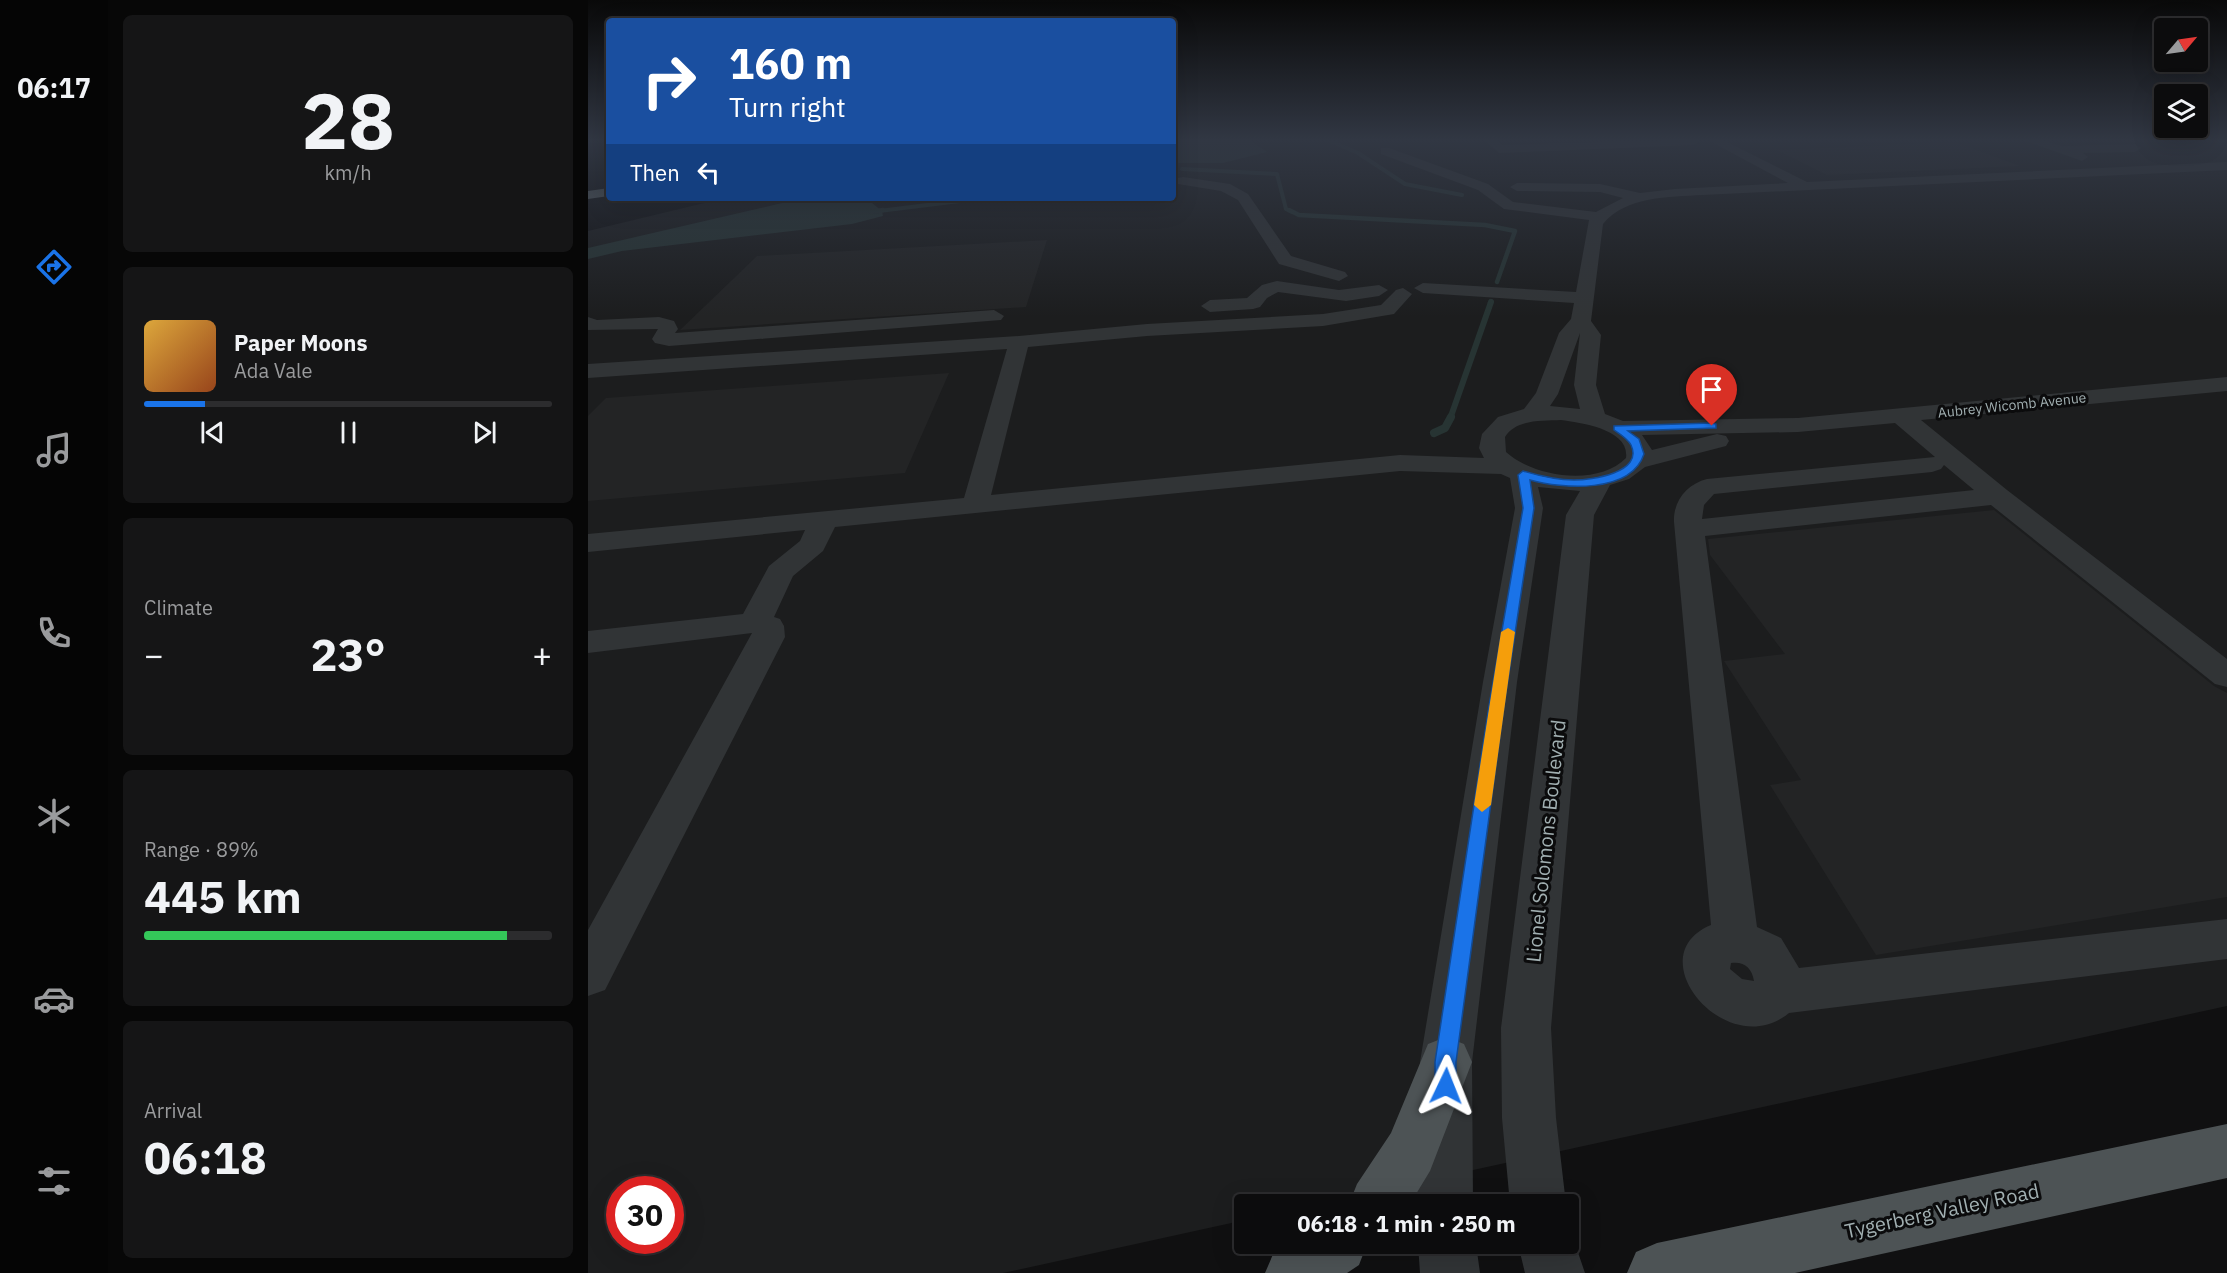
<!DOCTYPE html>
<meta charset="utf-8">
<style>
body{margin:0;font-family:"IBM Plex Sans",sans-serif;background:#151516;color:#f1f3f6;height:100vh;display:flex;flex-direction:column;font-size:22px;white-space:nowrap}
*{box-sizing:border-box;margin:0}
p{font-size:20px;color:#9a9b9d}
.icon{flex:none;width:33px;height:33px;fill:none;stroke:currentColor;stroke-width:2;stroke-linecap:round;stroke-linejoin:round}
.map{position:relative;flex:1;overflow:hidden}
.panel{display:flex;flex-direction:column;gap:15px;padding:15px;background:#070707;width:480px}
.panel>*{flex:none}
.hud{position:absolute;left:18px;top:18px;width:570px;height:183px;border-radius:6px;box-shadow:0 6px 24px #0002,0 0 0 2px #2c2c2e;background:#1a4fa0;color:#fff;overflow:hidden}
.needle{width:39px;rotate:61deg}
.controls{position:absolute;left:1566px;top:18px;display:grid;gap:12px}
.controls a{display:grid;place-items:center;width:54px;height:54px;border-radius:6px;background:#0c0c0d;box-shadow:0 6px 24px #0002,0 0 0 2px #2c2c2e;font-size:30px}
.speed{position:absolute;left:18px;top:1176px;display:flex;gap:12px;font-size:30px;font-weight:700;text-align:center}
.speed>*{display:grid;place-content:center;width:78px;height:78px;border-radius:50%;background:#0c0c0d;box-shadow:0 6px 24px #0002,0 0 0 2px #2c2c2e;line-height:1}
.speed .limit{border:9px solid #d22;background:#fff;color:#111}
.pin{position:absolute;display:grid;place-items:center;width:51px;height:51px;color:#fff;margin:-62px -26px;border-radius:50% 50% 50% 0;rotate:-45deg;box-shadow:0 0 6px #0007}
.pin .icon{rotate:45deg}
.me{position:absolute;width:66px;margin:-33px;rotate:2deg;stroke-linejoin:round;filter:drop-shadow(0 0 4px #0008)}
.turn{display:flex;align-items:center;gap:21px;height:126px;padding:0 24px;font-size:27px}
.turn .icon{width:78px;height:78px;stroke-width:2.5}
.turn b{display:block;font-size:42px;line-height:51px}
.then{display:flex;align-items:center;height:57px;padding:0 24px;background:#0003;gap:12px;font-size:22px}
.big{font-size:45px;font-weight:700;line-height:1.1}
.panel .tile{flex:1;display:flex;flex-direction:column;justify-content:center;gap:9px;min-width:0;padding:0 21px;border-radius:9px;background:#151516}
.panel .dial{align-items:center;gap:0}
.dial b{font-size:78px;line-height:1}
.song{display:flex;align-items:center;gap:18px}
.cover{width:72px;height:72px;border-radius:9px;background:linear-gradient(135deg,hsl(40 70% 55%),hsl(20 70% 35%))}
.played{height:6px;border-radius:3px;background:linear-gradient(90deg,#1a73e8 15%,#2c2c2e 15%)}
.keys{display:flex;justify-content:space-around;direction:ltr}
.heat{display:flex;justify-content:space-between;align-items:center;font-size:33px;direction:ltr}
.charge{height:9px;border-radius:4px;background:linear-gradient(90deg,#34c759 89%,#2c2c2e 0)}
.trip{position:absolute;left:646px;top:1194px;width:345px;height:60px;border-radius:6px;background:#0c0c0d;box-shadow:0 6px 24px #0002,0 0 0 2px #2c2c2e;font-weight:700;line-height:60px;text-align:center}
main{display:flex;flex:1;min-height:0}
.tab-bar{display:flex;flex-direction:column;width:108px;justify-content:space-around;align-items:center;background:#050505;color:#9a9b9d}
.tab-bar .icon{width:42px;height:42px}
.tab-bar .selected{color:#1a73e8}
.tab-bar b{font-size:27px;color:#f1f3f6}
.map>svg:first-child{display:block}
.built{fill:#1c1d1e;fill-rule:evenodd}
.water{fill:#273433}
.lines{fill:none;stroke-linecap:round;stroke-linejoin:round}
.stream-far3{stroke:#273433;stroke-width:4}
.stream-far2{stroke:#273433;stroke-width:4.5}
.stream-far1{stroke:#273433;stroke-width:6}
.stream{stroke:#273433;stroke-width:8}
.building{fill:#232425}
.minor{fill:#313436;fill-rule:evenodd}
.major{fill:#4d5355;fill-rule:evenodd}
.highway{fill:#5d6567;fill-rule:evenodd}
.route{fill:#1a73e8;stroke:#114b97;stroke-width:1.5}
.slow{fill:#f59e0b}
.labels{text-anchor:middle;stroke-width:6;stroke-linejoin:round;paint-order:stroke}
.far-street-label{font-size:14px;fill:#a1afb1;stroke:#0b0b0c}
.near-street-label{font-size:20px;fill:#a1afb1;stroke:#0b0b0c}
</style>
<main>
<nav class="tab-bar">
<b>06:17</b>
<svg class="icon selected" aria-label="directions" viewBox="0 0 24 24"><path d="M12 3l9 9-9 9-9-9zM9 14v-3h6M13 9l2 2-2 2"/></svg>
<svg class="icon" aria-label="music" viewBox="0 0 24 24"><path d="M9 18V5l10-2v13"/><circle cx="6" cy="18" r="3"/><circle cx="16" cy="16" r="3"/></svg>
<svg class="icon" aria-label="phone" viewBox="0 0 24 24"><path d="M5 4h4l2 5-3 2q2 4 5 5l2-3 5 2v4C11 20 4 13 5 4z"/></svg>
<svg class="icon" aria-label="climate" viewBox="0 0 24 24"><path d="M12 3v18M4 7l16 10M4 17L20 7"/></svg>
<svg class="icon" aria-label="car" viewBox="0 0 24 24"><path d="M5 17H2v-5l4-1 3-4h7l3 4 3 1v5h-3M9 17h6M6 11h13"/><circle cx="7" cy="17" r="2"/><circle cx="17" cy="17" r="2"/></svg>
<svg class="icon" aria-label="filters" viewBox="0 0 24 24"><path d="M4 7h16M4 17h16"/><circle cx="9" cy="7" r="2"/><circle cx="15" cy="17" r="2"/></svg>
</nav>
<section class="panel">
<div class="tile dial"><b>28</b><p>km/h</p></div>
<div class="tile">
<div class="song"><i class="cover"></i><div><b>Paper Moons</b><p>Ada Vale</p></div></div>
<div class="played"></div>
<div class="keys"><svg class="icon" aria-label="previous" viewBox="0 0 24 24"><path d="M18 5L8 12l10 7zM5 5v14"/></svg><svg class="icon" aria-label="pause" viewBox="0 0 24 24"><path d="M8 5v14M16 5v14"/></svg><svg class="icon" aria-label="next" viewBox="0 0 24 24"><path d="M6 5l10 7-10 7zM19 5v14"/></svg></div>
</div>
<div class="tile"><p>Climate</p>
<div class="heat"><a>−</a><b class="big">23°</b><a>+</a></div>
</div>
<div class="tile"><p>Range · 89%</p><b class="big">445 km</b><div class="charge"></div></div>
<div class="tile"><p>Arrival</p><b class="big">06:18</b></div>
</section>
<div class="map">
<svg width="1639" height="1273" viewBox="0 0 1639 1273">
<rect width="100%" height="100%" fill="#101011"/>
<!-- built -->
<path class="built" d="M 585,139 L 1639,139 L 1639,1006 L 729,1204 L 657,1204 L 657,1220 L 415,1273 L 0,1273 L 0,231 L 137,198 L 585,198 ZM 32,1190 L 82,1190 L 82,1240 L 32,1240 Z"/>
<!-- water -->
<path class="water" d="M 660,139 L 679,152 L 635,163 L 585,163 L 585,140 Z
M 207,200 L 284,203 L 294,211 L 295,216 L 264,224 L 34,251 L 0,259 L 0,248 Z"/>
<g class="lines">
<!-- stream-far3 -->
<path class="stream-far3" d="M 738,139 L 770,153 L 817,184 L 874,195
M 594,169 L 689,174 L 698,209 L 704,212
M 283,212 L 396,198"/>
<!-- stream-far2 -->
<path class="stream-far2" d="M 701,210 L 711,215 L 897,225 L 927,231 L 909,282
M 283,212 L 295,210
M 902,303 L 903,301"/>
<!-- stream-far1 -->
<path class="stream-far1" d="M 862,419 L 903,302"/>
<!-- stream -->
<path class="stream" d="M 846,433 L 857,428 L 863,417"/>
</g>
<!-- building -->
<path class="building" d="M 1367,142 L 1432,166 L 1239,175 L 1189,150 Z
M 459,240 L 438,307 L 92,330 L 169,256 Z
M 361,373 L 317,473 L 0,501 L 0,416 L 18,398 Z
M 1406,510 L 1626,686 L 1639,693 L 1639,897 L 1288,955 L 1182,785 L 1213,780 L 1136,661 L 1197,654 L 1122,555 L 1120,539 Z"/>
<g class="lines">
<!-- minor -->
<path class="minor" d="M 895,139 L 907,139 L 914,145 L 1110,139 L 1112,141 L 1106,145 L 911,153 Z
M 1118,139 L 1133,139 L 1219,182 L 1639,162 L 1639,170 L 1114,195 C 1081,197 1038,196 1015,224 L 1003,321 L 1013,335 L 1008,385 L 1017,414 L 1035,421 L 1210,418 L 1639,377 L 1639,391 L 1333,420 L 1419,490 L 1639,659 L 1639,687 L 1627,684 L 1403,505 L 1117,536 L 1169,927 L 1193,938 L 1211,968 L 1639,919 L 1639,959 L 1201,1013 C 1139,1064 1048,956 1123,925 L 1086,522 C 1085,501 1099,484 1119,479 L 1347,457 L 1307,423 L 1210,432 L 1054,435 L 1064,450 L 1129,434 L 1138,436 L 1141,441 L 1138,446 L 1057,467 L 1041,479 L 1022,485 L 1006,515 L 963,1028 L 968,1118 L 978,1204 L 922,1204 L 914,1118 L 913,1028 L 978,515 L 992,491 L 950,487 L 955,508 L 929,682 L 884,1062 L 885,1204 L 827,1204 L 832,1062 L 895,682 L 927,508 L 922,478 L 913,474 L 812,471 L 247,527 L 235,551 L 205,576 L 186,617 L 192,619 L 196,626 L 197,637 L 17,990 L 0,996 L 0,930 L 164,633 L 0,653 L 0,631 L 155,614 L 181,566 L 212,541 L 217,530 L 0,552 L 0,534 L 376,498 L 419,349 L 0,378 L 0,364 L 431,336 L 559,324 L 735,314 L 793,305 L 808,290 L 815,288 L 824,294 L 806,314 L 735,326 L 559,336 L 440,347 L 403,495 L 812,455 L 896,458 L 891,448 L 894,434 L 910,417 L 936,409 L 948,393 L 971,333 L 983,319 L 986,303 L 835,293 L 826,288 L 835,283 L 988,292 L 1001,220 L 916,209 L 890,190 L 793,154 L 793,148 L 801,148 L 900,184 L 925,202 L 1008,212 L 1035,198 L 1012,192 L 929,191 L 922,187 L 929,183 L 1012,184 L 1052,193 L 1087,189 L 1200,183 ZM 992,333 L 986,385 L 992,409 L 962,406 L 970,394 ZM 973,420 C 993,423 1042,429 1038,458 C 1010,487 945,477 918,452 L 917,437 C 928,419 954,421 973,420 ZM 1356,465 L 1386,490 L 1114,519 L 1116,505 L 1126,494 L 1344,472 L 1353,469 ZM 1143,963 C 1156,961 1164,968 1166,981 L 1154,979 L 1142,969 Z
M 1432,139 L 1449,139 L 1474,146 L 1547,144 L 1553,148 L 1547,152 L 1495,153 L 1500,157 L 1494,161 Z
M 595,177 L 642,184 L 660,194 L 703,256 L 757,272 L 760,276 L 751,281 L 691,264 L 650,200 L 633,191 L 590,184 L 590,178 Z
M 689,281 L 751,290 L 791,285 L 800,290 L 791,296 L 758,301 L 690,292 L 679,298 L 672,307 L 665,309 L 622,312 L 613,306 L 622,300 L 659,298 L 674,285 Z
M 406,310 L 416,316 L 413,320 L 81,346 L 67,343 L 64,339 L 70,329 L 0,330 L 0,317 L 9,320 L 71,317 L 86,321 L 90,329 L 87,333 Z
M 981,1226 L 997,1273 L 937,1273 L 930,1244 L 981,1244 Z
M 830,1244 L 888,1244 L 892,1273 L 832,1273 Z"/>
<!-- major -->
<path class="major" d="M 858,1037 L 876,1044 L 884,1062 L 842,1171 L 822,1204 L 761,1204 L 769,1184 L 803,1133 L 840,1044 Z
M 1639,1124 L 1639,1178 L 1207,1273 L 1039,1273 L 1048,1252 L 1069,1243 Z
M 698,1244 L 779,1244 L 771,1265 L 759,1273 L 677,1273 L 686,1252 Z"/>
<!-- highway -->
<path class="highway" d="M 21,188 L 21,196 L 0,199 L 0,191 Z"/>
</g>
<!-- sky -->
<linearGradient id="sky" x2="0" y2="1"><stop stop-color="#090909"/><stop offset="0.44" stop-color="#313743"/><stop offset="1" stop-color="#313743" stop-opacity="0"/></linearGradient>
<rect width="1639" height="317" fill="url(#sky)"/>
<!-- route -->
<path class="route" d="M 1124,423 L 1128,424 L 1128,428 L 1040,431 L 1051,439 L 1056,454 C 1043,494 974,489 942,480 L 946,508 L 916,706 L 868,1062 L 868,1086 L 865,1093 L 858,1096 L 850,1093 L 847,1086 L 847,1062 L 901,706 L 935,508 L 930,475 L 935,471 C 952,476 968,480 986,480 C 1003,480 1056,473 1043,445 C 1040,439 1032,434 1026,430 L 1026,426 Z"/>
<!-- slow -->
<path class="slow" d="M 920,628 L 927,632 L 903,805 L 894,812 L 886,805 L 913,632 Z"/>
<g class="labels">
<!-- far-street labels -->
<g class="far-street-label">
<text transform="translate(1424 405) rotate(-6)" y="5">Aubrey Wicomb Avenue</text>
</g>
<!-- near-street labels -->
<g class="near-street-label">
<text transform="translate(958 841) rotate(-84)" y="7">Lionel Solomons Boulevard</text>
<text transform="translate(1354 1211) rotate(-12)" y="7">Tygerberg Valley Road</text>
</g>
</g>
</svg>
<div class="controls">
<a><svg class="needle" viewBox="-14 -14 28 28"><path d="M0-13l5 13h-10z" fill="#e53935"/><path d="M0 13l5-13h-10z" fill="#9a9b9d"/></svg></a>
<a><svg class="icon" aria-label="layers" viewBox="0 0 24 24"><path d="M12 4l9 5-9 5-9-5zM3 14l9 5 9-5"/></svg></a>
</div>
<div class="speed"><div class="limit">30</div></div>
<div class="pin" style="left:1124px;top:426px;background:#d93025"><svg class="icon" aria-label="arrive" viewBox="0 0 24 24"><path d="M6 21V4h12l-3 4 3 4H6"/></svg></div>
<svg class="me" style="left:858px;top:1086px" viewBox="-20 -20 40 40"><path d="M0-17L14 15 0 8-14 15z" fill="#1a73e8" stroke="#fff" stroke-width="4"/></svg>
<div class="trip">06:18 · 1 min · 250 m</div>
<div class="hud">
<div class="turn"><svg class="icon" aria-label="right" viewBox="0 0 24 24"><path d="M7 20v-9h11M14 6l5 5-5 5"/></svg><div><b>160 m</b>Turn right</div></div>
<div class="then">Then<svg class="icon" aria-label="left" viewBox="0 0 24 24"><path d="M17 20v-9H6M10 6l-5 5 5 5"/></svg></div>
</div>
</div>
</main>
